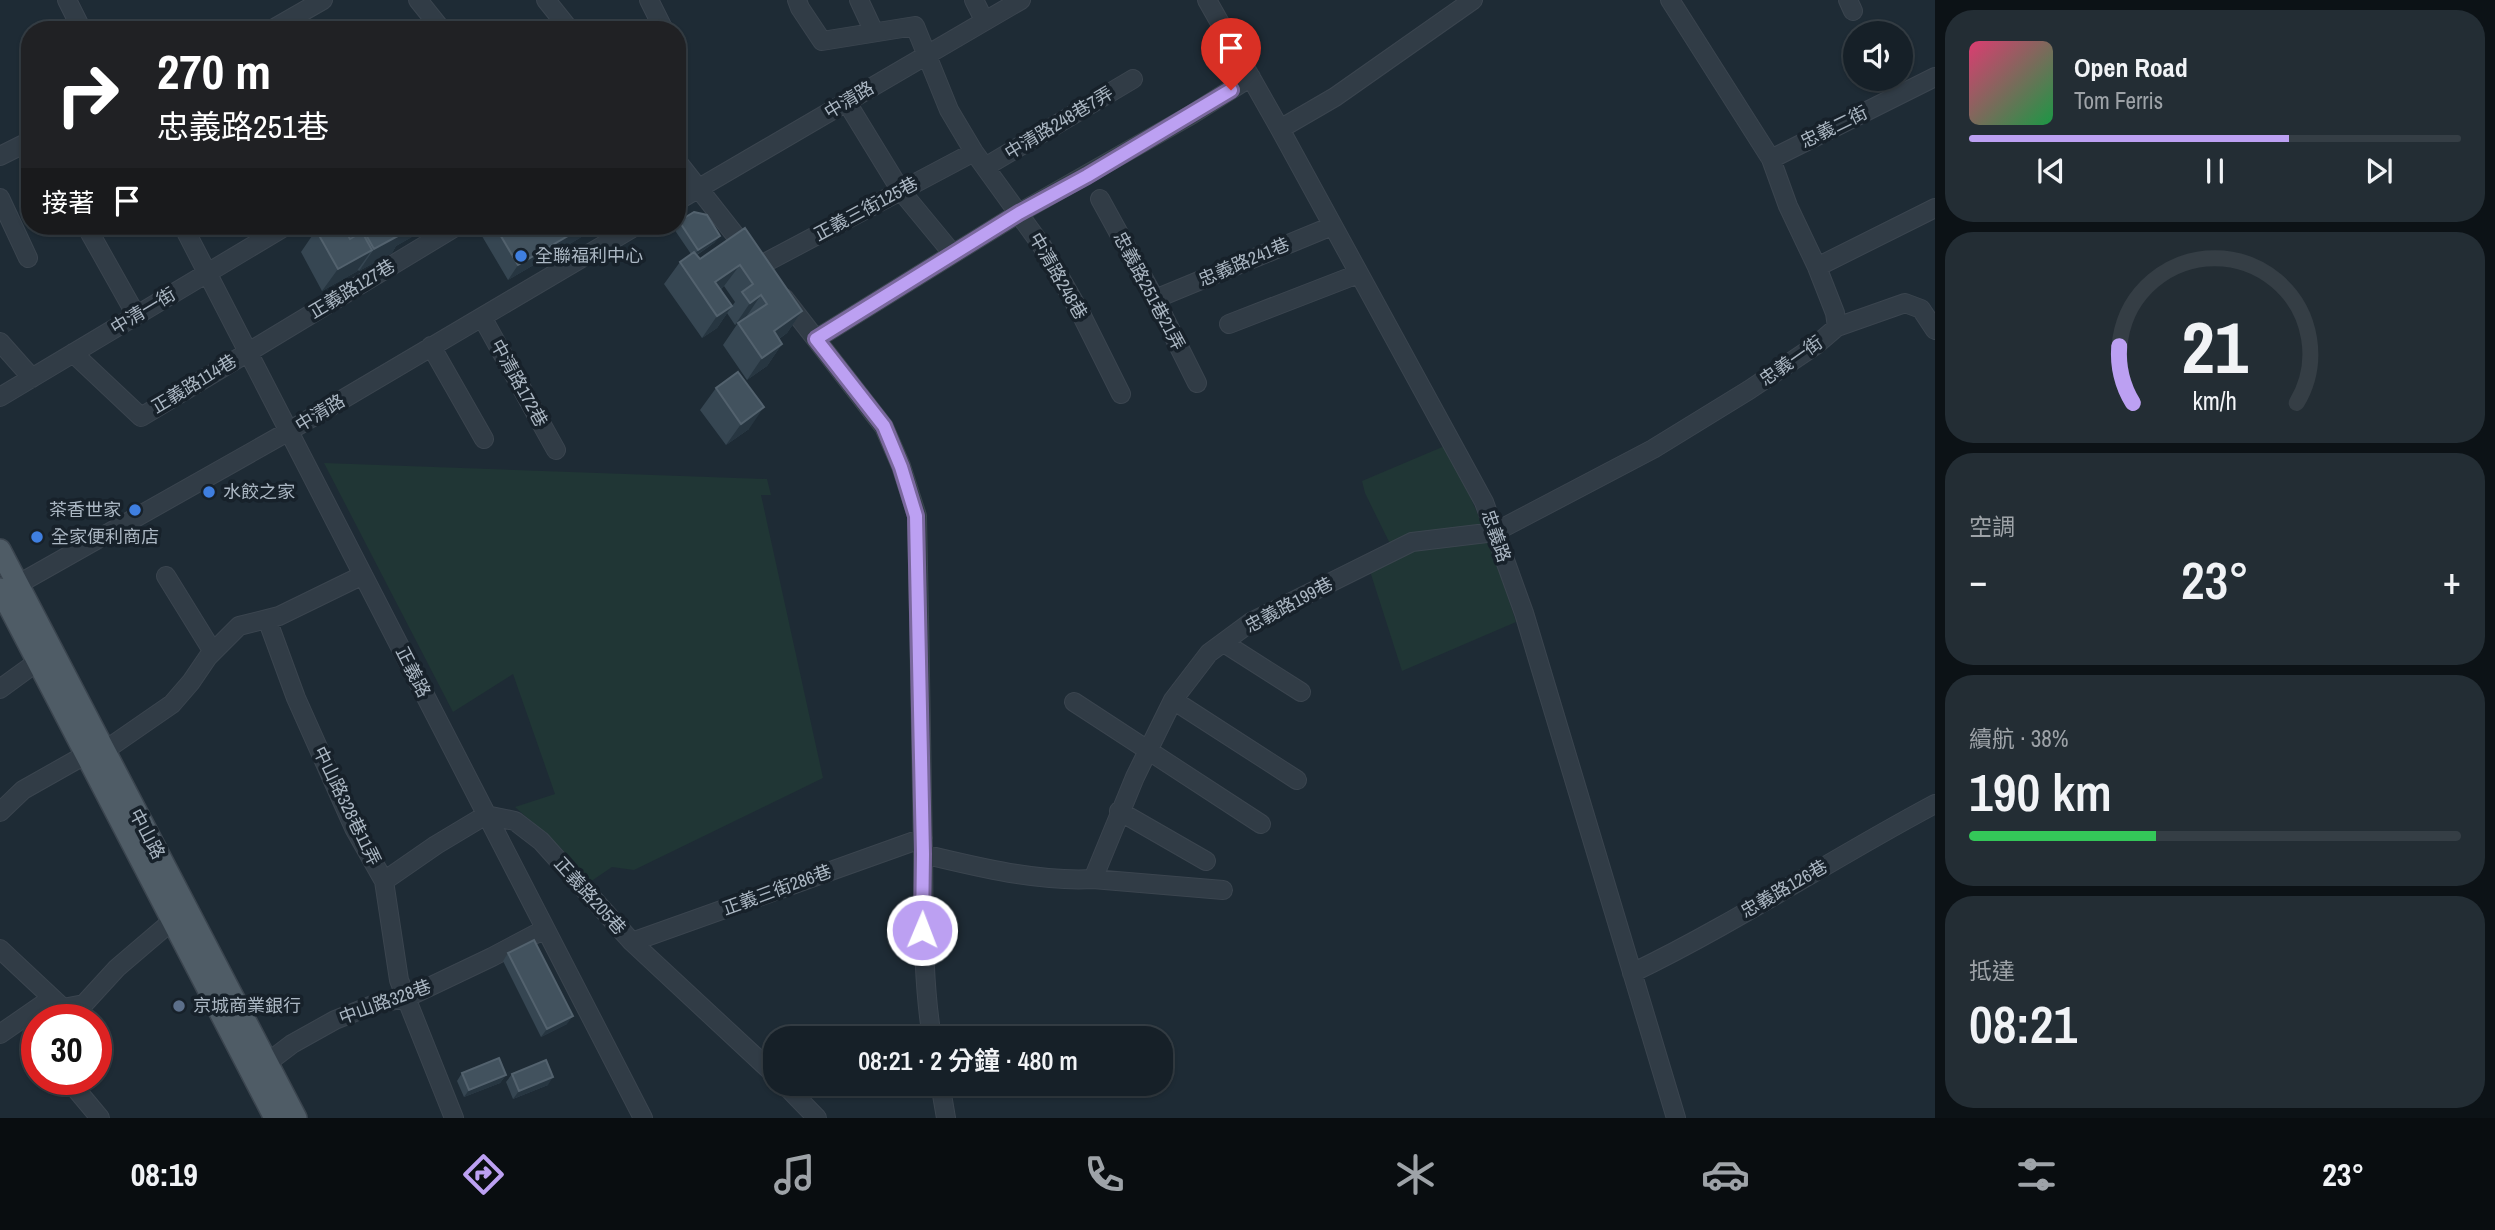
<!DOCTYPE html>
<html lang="zh-TW">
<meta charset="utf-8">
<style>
body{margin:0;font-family:"Archivo Narrow","Noto Sans TC",sans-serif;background:#232d34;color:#f1f3f6;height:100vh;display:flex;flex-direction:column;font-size:26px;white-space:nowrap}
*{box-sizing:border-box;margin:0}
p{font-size:23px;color:#9ea3a8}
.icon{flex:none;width:38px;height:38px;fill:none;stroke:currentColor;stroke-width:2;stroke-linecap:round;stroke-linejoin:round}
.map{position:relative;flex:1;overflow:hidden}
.side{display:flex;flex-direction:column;gap:10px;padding:10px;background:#0c1216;width:560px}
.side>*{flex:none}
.hud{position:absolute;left:21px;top:21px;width:665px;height:214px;border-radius:28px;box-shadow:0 2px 5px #0004,0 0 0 2px #353e45;background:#202124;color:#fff;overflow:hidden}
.controls{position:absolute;left:1843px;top:21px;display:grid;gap:14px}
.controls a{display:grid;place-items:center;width:70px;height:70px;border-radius:50%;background:#162028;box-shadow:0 2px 5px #0004,0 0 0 2px #353e45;font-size:35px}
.speed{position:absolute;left:21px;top:1004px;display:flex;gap:14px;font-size:35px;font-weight:700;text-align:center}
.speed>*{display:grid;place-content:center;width:91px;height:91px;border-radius:50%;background:#162028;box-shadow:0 2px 5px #0004,0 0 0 2px #353e45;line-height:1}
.speed .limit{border:10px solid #d22;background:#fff;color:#111}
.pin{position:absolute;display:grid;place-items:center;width:60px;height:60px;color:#fff;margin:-72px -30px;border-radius:50% 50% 50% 0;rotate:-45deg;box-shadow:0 0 7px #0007}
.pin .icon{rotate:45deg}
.me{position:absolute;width:77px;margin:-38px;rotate:1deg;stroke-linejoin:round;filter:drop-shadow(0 0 5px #0008)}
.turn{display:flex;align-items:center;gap:24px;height:147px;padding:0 21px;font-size:32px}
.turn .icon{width:91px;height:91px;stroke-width:2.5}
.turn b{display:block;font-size:49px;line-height:60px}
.then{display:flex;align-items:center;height:66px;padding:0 21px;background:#0003;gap:14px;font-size:26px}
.big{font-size:52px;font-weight:600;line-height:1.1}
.side .card{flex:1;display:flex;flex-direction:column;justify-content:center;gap:10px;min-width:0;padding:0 24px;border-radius:28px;background:#232d34}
.side .dial{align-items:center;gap:0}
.dial svg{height:182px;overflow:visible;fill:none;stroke:#353e45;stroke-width:7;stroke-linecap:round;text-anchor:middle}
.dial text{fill:#f1f3f6;stroke:none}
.song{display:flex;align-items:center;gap:21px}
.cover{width:84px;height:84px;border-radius:10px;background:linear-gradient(135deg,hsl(340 70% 55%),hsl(140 70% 35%))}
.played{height:7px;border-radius:4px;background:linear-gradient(90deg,#bca0f2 65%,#353e45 65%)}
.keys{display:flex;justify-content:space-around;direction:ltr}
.heat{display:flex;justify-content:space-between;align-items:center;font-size:38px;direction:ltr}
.charge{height:10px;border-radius:5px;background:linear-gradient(90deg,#34c759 38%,#353e45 0)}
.trip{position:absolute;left:763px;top:1026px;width:410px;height:70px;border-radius:28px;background:#162028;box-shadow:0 2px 5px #0004,0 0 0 2px #353e45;font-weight:600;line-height:70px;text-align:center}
.menu{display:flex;height:112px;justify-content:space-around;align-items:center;background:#090d10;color:#9ea3a8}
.menu .icon{width:49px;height:49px}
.menu .active{color:#bca0f2}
.menu b{font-size:32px;color:#f1f3f6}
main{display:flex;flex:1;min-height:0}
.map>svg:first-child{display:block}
.green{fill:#203635}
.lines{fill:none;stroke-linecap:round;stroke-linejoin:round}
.minor-casing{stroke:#3b454f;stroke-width:20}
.major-casing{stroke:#3b454f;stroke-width:24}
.minor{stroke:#313c46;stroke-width:18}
.major{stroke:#4f5c66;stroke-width:21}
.wall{fill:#364652}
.shaded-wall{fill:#273641}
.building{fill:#42525e;stroke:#53626e;stroke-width:2}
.route-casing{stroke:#7a689d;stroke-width:18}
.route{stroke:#bca0f2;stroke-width:12}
.shop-dot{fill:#3f7fe0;stroke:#17212a;stroke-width:2.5}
.service-dot{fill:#5c6f8a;stroke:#17212a;stroke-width:2.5}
.labels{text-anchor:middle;stroke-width:7;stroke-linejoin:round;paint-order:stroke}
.street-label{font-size:18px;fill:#abb7c3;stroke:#17212a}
.poi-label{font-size:18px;fill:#abb7c3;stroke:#17212a;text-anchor:start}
</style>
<main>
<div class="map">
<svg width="1935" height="1118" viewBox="0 0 1935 1118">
<rect width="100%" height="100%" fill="#1e2b35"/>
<!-- green -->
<path class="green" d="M 1447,445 L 1487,535 L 1516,622 L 1402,671 L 1369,568 L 1395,554 L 1365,493 L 1362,481 Z
M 324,463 L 767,479 L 771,495 L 761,495 L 823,778 L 634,870 L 612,867 L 590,882 L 561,848 L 515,807 L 555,794 L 513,674 L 453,712 Z"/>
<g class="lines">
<defs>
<path id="minor" d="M 67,0 L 82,30
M 418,0 L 442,30
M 546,0 L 570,30
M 649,0 L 664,30
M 797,0 L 800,8 L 822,41 L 915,26 L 949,110 L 974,152 L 1042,246 L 1081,314 L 1121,394
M 859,0 L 874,32
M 974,0 L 984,20
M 1207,0 L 1280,129 L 1484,502 L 1524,613 L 1676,1118
M 1670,0 L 1771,159 L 1788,206 L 1817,267 L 1835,313 L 1837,327
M 1848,0 L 1853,11
M 271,30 L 323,0
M 846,101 L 901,191 L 953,254
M 1280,129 L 1335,97 L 1473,0
M 0,156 L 30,141
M 1771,159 L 1935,77
M 677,161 L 750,254
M 985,167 L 1133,79
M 0,198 L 28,258
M 1100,199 L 1155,299 L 1197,383
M 677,201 L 1021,0
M 86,226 L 136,315
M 183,226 L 643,1118
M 759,266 L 974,152
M 1817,267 L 1935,208
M 784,298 L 884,427 L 901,466 L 917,516 C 919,628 922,740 923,852 C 924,914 922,976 932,1038
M 1155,299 L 1332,226
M 482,317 L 556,450
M 1229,324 L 1358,274
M 816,339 L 1019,213 L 1191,115 L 1251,77
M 0,342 L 32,378
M 431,346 L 484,439
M 73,353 L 141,417 L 457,226
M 0,397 L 286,226
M 166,576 L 213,652
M 6,591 L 289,431 L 636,226
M 267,619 L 296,698 L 354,828 L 384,881 L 399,980 L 454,1118
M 1224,643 L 1301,692
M 0,689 L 37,662
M 1173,700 L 1297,780
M 1074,702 L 1261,824
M 104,751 L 172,704 L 191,682 L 208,657 L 239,626 L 279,616 L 363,575
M 1119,811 L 1206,861
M 0,812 L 23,790 L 85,755
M 923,854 C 977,867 1038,882 1093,879 L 1223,890
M 1093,879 L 1135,777 L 1173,700 L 1209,653 L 1251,622 L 1412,542 L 1495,532 L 1653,449 L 1749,390 L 1816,345 L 1837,327 L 1905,303 L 1921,309 L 1935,330
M 384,881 L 436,845 L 486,815 L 515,821 L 541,841 L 632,942 L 775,1075
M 632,942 L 923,838
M 0,949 L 63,1008 L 70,1020
M 1632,973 C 1736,923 1833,858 1935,804
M 63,1008 L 84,1004 L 117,968 L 172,921
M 0,1034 L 52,998
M 267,1063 L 292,1044 L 335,1020 L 375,1004 L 406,998 L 492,957 L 545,929
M 75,1080 L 75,1088 L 100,1118
M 783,1083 L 817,1118
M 940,1083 L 946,1118"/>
<path id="major" d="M 0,550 L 296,1118
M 0,589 L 275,1118"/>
</defs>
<!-- minor casing -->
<use href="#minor" class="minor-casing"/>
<!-- major casing -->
<use href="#major" class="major-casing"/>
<!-- minor -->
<use href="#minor" class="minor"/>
<!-- major -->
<use href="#major" class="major"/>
</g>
<!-- wall -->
<path class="wall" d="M 679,221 L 720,236 L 714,243 L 697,255 L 700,259 L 745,228 L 802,311 L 787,333 L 779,339 L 782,344 L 767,366 L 747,380 L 723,345 L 738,323 L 746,318 L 735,325 L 727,313 L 735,302 L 724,286 L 721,289 L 732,306 L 717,328 L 702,338 L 664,284 L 680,262 L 691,254 L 674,229 Z
M 358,226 L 350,239 L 352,238 L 360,226 L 431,226 L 396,246 L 392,253 L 359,271 L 358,270 L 356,272 L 322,291 L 301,252 L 316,230 Z
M 476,226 L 594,226 L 590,232 L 508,280 Z
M 716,388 L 749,429 L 726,445 L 700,410 Z
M 508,953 L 567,1024 L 541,1037 L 503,961 Z
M 462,1073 L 506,1075 L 500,1083 L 464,1097 L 457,1081 Z
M 512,1074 L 548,1085 L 513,1099 L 506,1082 Z"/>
<!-- shaded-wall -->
<path class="shaded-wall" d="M 358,226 L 343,247 L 346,232 Z
M 410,226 L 431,226 L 396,246 L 392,253 L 359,271 L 374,249 L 406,231 Z
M 585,226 L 594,226 L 590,232 L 508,280 L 518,265 Z
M 720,236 L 714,243 L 693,257 L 698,250 Z
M 372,250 L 356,272 L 322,291 L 338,269 Z
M 740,265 L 724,286 L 706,299 L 715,282 Z
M 761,295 L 746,317 L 735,325 L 750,303 Z
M 732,306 L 717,328 L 702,338 L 717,316 Z
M 802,311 L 787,333 L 758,353 L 774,331 Z
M 782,344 L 767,366 L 747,380 L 762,358 Z
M 764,407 L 749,429 L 726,445 L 741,424 Z
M 573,1016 L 567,1024 L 541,1037 L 547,1029 Z
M 506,1075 L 500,1083 L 464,1097 L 469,1090 Z
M 553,1077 L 548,1085 L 513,1099 L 519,1091 Z"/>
<!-- building -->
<path class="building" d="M 694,212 L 707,215 L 720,236 L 698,250 L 679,221 Z
M 324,226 L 358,226 L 346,232 L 350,239 L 362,232 L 372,250 L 338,269 L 316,230 Z
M 361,226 L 404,226 L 407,231 L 374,249 Z
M 495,226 L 585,226 L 518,265 Z
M 745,228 L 802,311 L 774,331 L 782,344 L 762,358 L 738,323 L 767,304 L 761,295 L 750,303 L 742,292 L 753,284 L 740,265 L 715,282 L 732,306 L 717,316 L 680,262 L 694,252 L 700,259 Z
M 738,372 L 764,407 L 741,424 L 716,388 Z
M 534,940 L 573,1016 L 547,1029 L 508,953 Z
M 499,1058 L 506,1075 L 469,1090 L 462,1073 Z
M 546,1060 L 553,1077 L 519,1091 L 512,1074 Z"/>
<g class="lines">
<defs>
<path id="route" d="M 922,930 L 923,854 L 916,516 L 901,467 L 884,426 L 816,339 L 1019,213 L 1087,176 L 1231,90"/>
</defs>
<!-- route casing -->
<use href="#route" class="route-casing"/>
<!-- route -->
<use href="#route" class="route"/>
</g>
<!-- markers -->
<g class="shop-dot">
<circle cx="521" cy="256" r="7"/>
<circle cx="209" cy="492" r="7"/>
<circle cx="135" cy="510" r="7"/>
<circle cx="37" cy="537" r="7"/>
</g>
<circle class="service-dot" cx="179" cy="1006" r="7"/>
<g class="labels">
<!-- street labels -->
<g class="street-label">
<text transform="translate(849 100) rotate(-31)" y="6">中清路</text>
<text transform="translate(1059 123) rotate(-31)" y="6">中清路248巷7弄</text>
<text transform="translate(1834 127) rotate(-26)" y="6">忠義二街</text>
<text transform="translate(866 209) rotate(-28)" y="6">正義三街125巷</text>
<text transform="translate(1244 262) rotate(-23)" y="6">忠義路241巷</text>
<text transform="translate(1058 276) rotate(60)" y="6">中清路248巷</text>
<text transform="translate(352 289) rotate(-31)" y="6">正義路127巷</text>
<text transform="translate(1149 291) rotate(62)" y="6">忠義路251巷21弄</text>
<text transform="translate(143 311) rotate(-31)" y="6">中清一街</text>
<text transform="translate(1791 361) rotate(-35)" y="6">忠義一街</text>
<text transform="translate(519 383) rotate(61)" y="6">中清路172巷</text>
<text transform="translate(194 384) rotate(-31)" y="6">正義路114巷</text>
<text transform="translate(320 413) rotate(-31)" y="6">中清路</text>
<text transform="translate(1496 536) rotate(71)" y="6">忠義路</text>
<text transform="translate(1289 605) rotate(-28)" y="6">忠義路199巷</text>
<text transform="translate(413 672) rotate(63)" y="6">正義路</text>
<text transform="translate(347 806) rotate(64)" y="6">中山路328巷11弄</text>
<text transform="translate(147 834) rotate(62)" y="6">中山路</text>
<text transform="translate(1784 889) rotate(-30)" y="6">忠義路126巷</text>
<text transform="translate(777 890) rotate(-20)" y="6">正義三街286巷</text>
<text transform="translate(590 896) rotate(48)" y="6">正義路205巷</text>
<text transform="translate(385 1002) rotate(-20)" y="6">中山路328巷</text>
</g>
<!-- poi labels -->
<g class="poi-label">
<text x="535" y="262">全聯福利中心</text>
<text x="223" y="498">水餃之家</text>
<text x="121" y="516" text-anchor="end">茶香世家</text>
<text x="51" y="543">全家便利商店</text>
<text x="193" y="1012">京城商業銀行</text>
</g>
</g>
</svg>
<div class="controls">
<a><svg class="icon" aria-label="sound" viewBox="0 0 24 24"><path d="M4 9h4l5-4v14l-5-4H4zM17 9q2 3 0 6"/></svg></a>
</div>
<div class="speed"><div class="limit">30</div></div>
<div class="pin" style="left:1231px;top:90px;background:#d93025"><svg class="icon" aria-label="arrive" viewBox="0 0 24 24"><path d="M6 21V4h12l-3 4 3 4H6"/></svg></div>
<svg class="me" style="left:922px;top:930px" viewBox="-20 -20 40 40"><circle r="17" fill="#bca0f2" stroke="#fff" stroke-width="3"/><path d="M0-11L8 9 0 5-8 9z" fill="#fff"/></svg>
<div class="trip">08:21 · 2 分鐘 · 480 m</div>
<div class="hud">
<div class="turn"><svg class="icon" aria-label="right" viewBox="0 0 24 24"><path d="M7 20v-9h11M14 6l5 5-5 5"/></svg><div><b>270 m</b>忠義路251巷</div></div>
<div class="then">接著<svg class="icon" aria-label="arrive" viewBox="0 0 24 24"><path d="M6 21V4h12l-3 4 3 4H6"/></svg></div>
</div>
</div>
<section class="side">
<div class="card">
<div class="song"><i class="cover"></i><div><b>Open Road</b><p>Tom Ferris</p></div></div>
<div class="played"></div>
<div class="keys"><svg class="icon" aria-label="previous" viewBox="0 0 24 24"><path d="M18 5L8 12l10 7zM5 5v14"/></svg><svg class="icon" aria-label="pause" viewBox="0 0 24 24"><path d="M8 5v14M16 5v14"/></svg><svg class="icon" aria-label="next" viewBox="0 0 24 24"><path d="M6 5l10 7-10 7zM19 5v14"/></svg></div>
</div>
<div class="card dial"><svg viewBox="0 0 100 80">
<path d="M14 69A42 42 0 1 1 86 69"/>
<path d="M14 69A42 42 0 0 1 8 44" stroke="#bca0f2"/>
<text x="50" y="56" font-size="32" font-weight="700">21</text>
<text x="50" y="72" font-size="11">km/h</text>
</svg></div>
<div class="card"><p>空調</p>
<div class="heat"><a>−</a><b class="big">23°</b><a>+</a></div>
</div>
<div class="card"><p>續航 · 38%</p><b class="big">190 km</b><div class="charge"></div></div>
<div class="card"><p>抵達</p><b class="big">08:21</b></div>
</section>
</main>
<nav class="menu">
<b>08:19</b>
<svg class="icon active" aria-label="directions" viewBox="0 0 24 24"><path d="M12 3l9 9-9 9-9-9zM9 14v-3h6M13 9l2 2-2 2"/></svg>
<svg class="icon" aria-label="music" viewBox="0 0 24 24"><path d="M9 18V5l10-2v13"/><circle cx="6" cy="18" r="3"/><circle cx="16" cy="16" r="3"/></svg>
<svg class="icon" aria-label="phone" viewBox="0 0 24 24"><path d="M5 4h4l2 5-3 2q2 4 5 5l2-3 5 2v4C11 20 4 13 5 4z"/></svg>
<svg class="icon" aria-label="climate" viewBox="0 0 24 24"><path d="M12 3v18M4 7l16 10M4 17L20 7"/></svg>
<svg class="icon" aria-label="car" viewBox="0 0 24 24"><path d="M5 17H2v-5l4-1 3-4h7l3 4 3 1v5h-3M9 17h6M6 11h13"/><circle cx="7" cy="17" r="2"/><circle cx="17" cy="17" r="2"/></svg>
<svg class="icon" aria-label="filters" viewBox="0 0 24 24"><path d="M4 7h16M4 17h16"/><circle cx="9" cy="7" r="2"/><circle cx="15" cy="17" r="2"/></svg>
<b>23°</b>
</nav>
